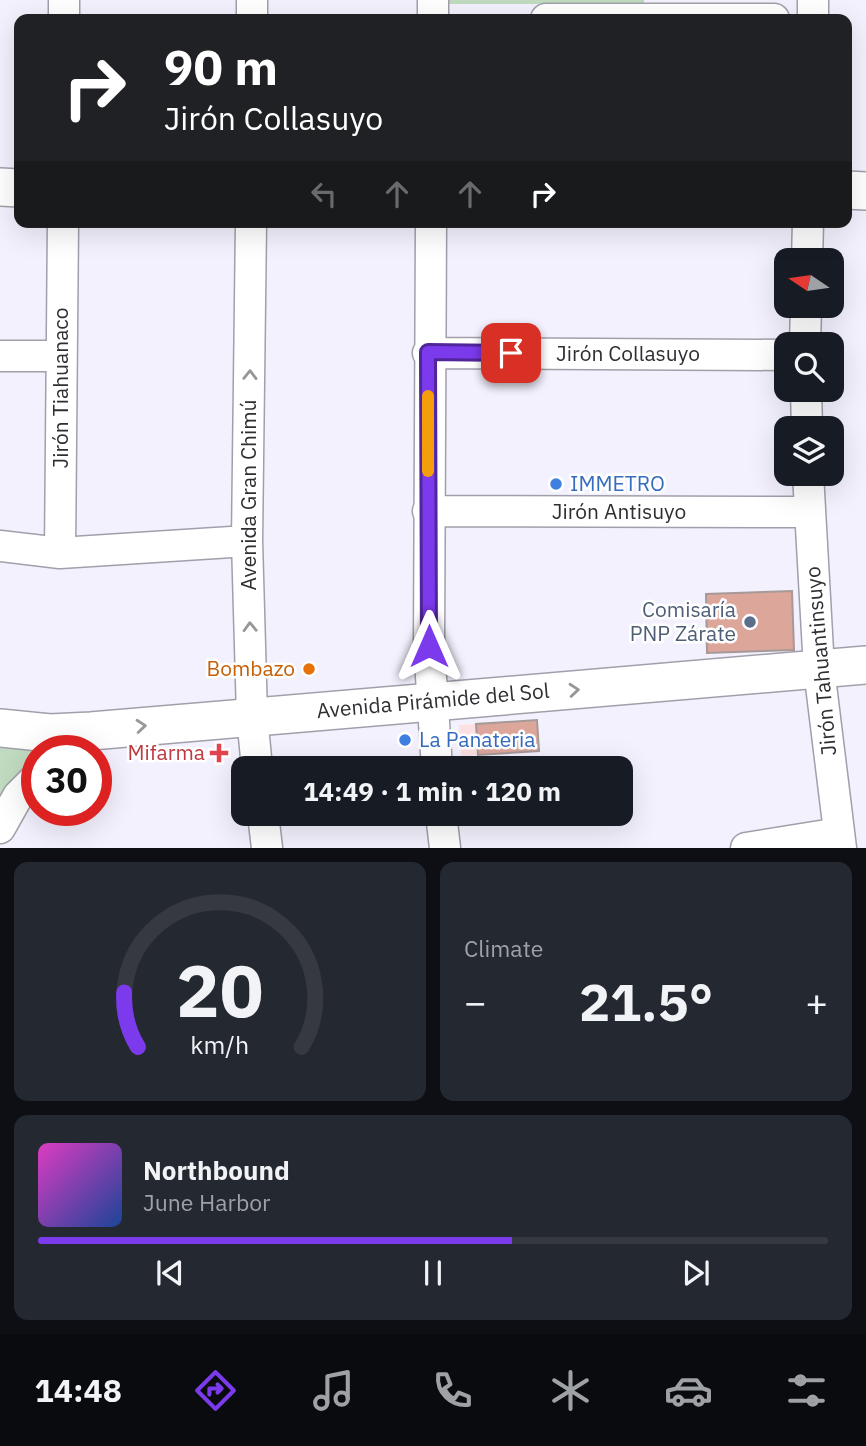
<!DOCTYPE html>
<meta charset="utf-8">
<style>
body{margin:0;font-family:"IBM Plex Sans",sans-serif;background:#242831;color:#f1f3f6;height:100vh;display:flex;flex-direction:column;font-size:26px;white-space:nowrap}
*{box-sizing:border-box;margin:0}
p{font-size:23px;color:#9ea1a6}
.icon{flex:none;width:38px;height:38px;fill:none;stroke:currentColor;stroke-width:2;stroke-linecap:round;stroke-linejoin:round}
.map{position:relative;height:848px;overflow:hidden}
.sheet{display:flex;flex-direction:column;gap:14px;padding:14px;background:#0d0f14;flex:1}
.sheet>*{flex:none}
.hud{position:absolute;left:14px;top:14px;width:838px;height:214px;border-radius:14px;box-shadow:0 7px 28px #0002;background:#202124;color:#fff;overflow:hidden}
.needle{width:46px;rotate:283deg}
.fabs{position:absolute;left:774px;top:248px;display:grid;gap:14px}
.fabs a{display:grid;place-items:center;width:70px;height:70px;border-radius:14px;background:#171b24;box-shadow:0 7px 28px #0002;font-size:35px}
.speed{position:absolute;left:21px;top:735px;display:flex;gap:14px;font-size:35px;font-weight:700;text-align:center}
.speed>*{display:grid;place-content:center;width:91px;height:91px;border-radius:50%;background:#171b24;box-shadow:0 7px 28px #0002;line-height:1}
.speed .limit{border:10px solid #d22;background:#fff;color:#111}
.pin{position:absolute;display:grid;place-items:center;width:60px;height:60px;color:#fff;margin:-30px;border-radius:14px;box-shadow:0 4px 10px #0006}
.me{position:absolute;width:77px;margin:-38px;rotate:0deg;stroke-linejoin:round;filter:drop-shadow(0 0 5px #0008)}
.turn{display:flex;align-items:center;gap:24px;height:147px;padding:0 35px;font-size:32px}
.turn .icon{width:91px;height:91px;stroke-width:2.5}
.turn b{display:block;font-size:49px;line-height:60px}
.lanes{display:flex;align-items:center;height:66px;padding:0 35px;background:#0003;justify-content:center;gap:35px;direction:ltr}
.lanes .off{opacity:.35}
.big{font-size:52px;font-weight:700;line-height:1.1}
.sheet .tile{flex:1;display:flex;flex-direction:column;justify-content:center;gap:10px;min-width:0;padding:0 24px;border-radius:14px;background:#242831}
.sheet .dial{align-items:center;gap:0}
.dial svg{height:182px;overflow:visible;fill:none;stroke:#363941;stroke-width:7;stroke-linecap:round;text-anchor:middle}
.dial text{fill:#f1f3f6;stroke:none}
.song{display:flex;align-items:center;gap:21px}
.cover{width:84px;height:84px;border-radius:10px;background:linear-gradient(135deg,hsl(310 70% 55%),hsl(220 70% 35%))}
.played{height:7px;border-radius:4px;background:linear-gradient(90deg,#7c3aed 60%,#363941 60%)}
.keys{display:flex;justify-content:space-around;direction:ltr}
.heat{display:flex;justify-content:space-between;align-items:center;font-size:38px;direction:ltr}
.sheet .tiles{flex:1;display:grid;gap:14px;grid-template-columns:1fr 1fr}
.tile:last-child{grid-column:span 2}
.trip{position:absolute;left:231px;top:756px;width:402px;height:70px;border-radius:14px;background:#171b24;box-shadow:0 7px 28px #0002;font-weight:700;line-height:70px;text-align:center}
.tabs{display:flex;height:112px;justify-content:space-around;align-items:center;background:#090b0e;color:#9ea1a6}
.tabs .icon{width:49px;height:49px}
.tabs .active{color:#7c3aed}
.tabs b{font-size:32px;color:#f1f3f6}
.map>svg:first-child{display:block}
.education{fill:#fde1e2}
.green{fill:#c1dbc0}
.building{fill:#dca69b;stroke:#a69997;stroke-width:2}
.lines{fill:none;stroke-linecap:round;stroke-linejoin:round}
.minor-casing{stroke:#a19faa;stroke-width:33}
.major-casing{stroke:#a19faa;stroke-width:40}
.minor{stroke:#fff;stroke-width:30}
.major{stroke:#fff;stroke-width:37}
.oneway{stroke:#979799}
.route-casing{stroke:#51269a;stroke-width:18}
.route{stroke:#7c3aed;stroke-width:12}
.slow{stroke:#f59e0b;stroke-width:12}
.shop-dot{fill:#3f7fe0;stroke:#fff;stroke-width:2.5}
.service-dot{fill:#5c6f8a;stroke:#fff;stroke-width:2.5}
.food-dot{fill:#e8710a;stroke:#fff;stroke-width:2.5}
.health-dot{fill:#e0444e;stroke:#fff;stroke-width:2.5}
.labels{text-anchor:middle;stroke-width:5;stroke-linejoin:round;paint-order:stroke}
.street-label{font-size:21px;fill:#2f2f33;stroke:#fff}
.shop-label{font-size:21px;fill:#366cbe;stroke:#fff;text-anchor:start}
.service-label{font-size:21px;fill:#4e5e75;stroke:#fff;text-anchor:end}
.food-label{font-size:21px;fill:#c56008;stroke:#fff;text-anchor:end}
.health-label{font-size:21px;fill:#be3a42;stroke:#fff;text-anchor:end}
</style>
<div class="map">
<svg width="866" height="848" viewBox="0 0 866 848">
<rect width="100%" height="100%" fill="#f3f1fd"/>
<!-- education -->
<path class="education" d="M 537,720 L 539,751 L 461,756 L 459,725 Z"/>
<!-- green -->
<path class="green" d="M 444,0 L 644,0 L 644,4 L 444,4 Z
M 0,745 L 36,752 L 0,799 Z"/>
<!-- building -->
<path class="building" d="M 792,591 L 794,650 L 707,653 L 706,594 Z
M 537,720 L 539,751 L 478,755 L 476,724 Z"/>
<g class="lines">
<defs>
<path id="minor" d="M 252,0 L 252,19
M 433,0 L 433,19
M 64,19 L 64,0
M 546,19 L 774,19
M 813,19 L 813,0
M 251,222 L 247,541 L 252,716 L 257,768
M 431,222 L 429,646 L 437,768
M 807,261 L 808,222
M 805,345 L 806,306
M 428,353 L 786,355
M 0,356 L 61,356
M 806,390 L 807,429
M 808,474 L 819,669 L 841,848
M 428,511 L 809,512
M 0,546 L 60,553 L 247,541
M 60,553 L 63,222
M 263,814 L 267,848
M 441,814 L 445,848
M 0,828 L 18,796 L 37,777
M 746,848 L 839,833"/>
<path id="major" d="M 0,187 L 19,188
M 847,190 L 866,191
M 0,728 L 50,733 L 91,731 L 866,665"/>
</defs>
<!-- minor casing -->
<use href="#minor" class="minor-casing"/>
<!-- major casing -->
<use href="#major" class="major-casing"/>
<!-- minor -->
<use href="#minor" class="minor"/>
<!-- major -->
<use href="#major" class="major"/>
</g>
<!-- one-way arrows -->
<defs><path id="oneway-chevron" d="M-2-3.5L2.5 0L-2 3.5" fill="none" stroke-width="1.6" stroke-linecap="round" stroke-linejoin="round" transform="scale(1.75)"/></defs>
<g class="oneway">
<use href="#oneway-chevron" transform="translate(250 375) rotate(-89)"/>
<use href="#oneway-chevron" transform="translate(250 627) rotate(-92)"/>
<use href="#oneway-chevron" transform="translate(574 690) rotate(-5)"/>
<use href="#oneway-chevron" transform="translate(141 726) rotate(-5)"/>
</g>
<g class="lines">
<defs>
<path id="route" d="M 429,646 L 428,352 L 511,353"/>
</defs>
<!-- route casing -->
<use href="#route" class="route-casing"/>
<!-- route -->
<use href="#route" class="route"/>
<!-- slow -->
<path class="slow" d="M 428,396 L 428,471"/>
</g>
<!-- markers -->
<g class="shop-dot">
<circle cx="556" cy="484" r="7"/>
<circle cx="405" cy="740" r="7"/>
</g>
<circle class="service-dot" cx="750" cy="622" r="7"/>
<circle class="food-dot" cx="309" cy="669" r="7"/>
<path class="health-dot" d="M215.5 742.5h7v7h7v7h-7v7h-7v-7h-7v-7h7z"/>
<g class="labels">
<!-- street labels -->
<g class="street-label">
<text x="628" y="361">Jirón Collasuyo</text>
<text transform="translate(61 388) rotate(-90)" y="7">Jirón Tiahuanaco</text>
<text transform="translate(249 495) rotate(-90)" y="7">Avenida Gran Chimú</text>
<text x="619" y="519">Jirón Antisuyo</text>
<text transform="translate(821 661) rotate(-95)" y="7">Jirón Tahuantinsuyo</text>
<text transform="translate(433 701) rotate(-5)" y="7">Avenida Pirámide del Sol</text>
</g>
<!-- shop labels -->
<g class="shop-label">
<text x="570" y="491">IMMETRO</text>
<text x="419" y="747">La Panateria</text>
</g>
<!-- service labels -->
<g class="service-label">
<text x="736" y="617">Comisaría<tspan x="736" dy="24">PNP Zárate</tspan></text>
</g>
<!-- food labels -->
<g class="food-label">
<text x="295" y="676">Bombazo</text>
</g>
<!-- health labels -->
<g class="health-label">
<text x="205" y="760">Mifarma</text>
</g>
</g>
</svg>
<div class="fabs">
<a><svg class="needle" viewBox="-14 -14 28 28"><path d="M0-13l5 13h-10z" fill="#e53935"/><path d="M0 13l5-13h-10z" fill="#9ea1a6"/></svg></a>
<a><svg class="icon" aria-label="search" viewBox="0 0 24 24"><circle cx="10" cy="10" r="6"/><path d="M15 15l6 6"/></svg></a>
<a><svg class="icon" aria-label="layers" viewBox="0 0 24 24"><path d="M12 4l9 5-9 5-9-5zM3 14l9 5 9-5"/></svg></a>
</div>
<div class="speed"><div class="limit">30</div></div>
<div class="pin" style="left:511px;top:353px;background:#d93025"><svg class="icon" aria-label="arrive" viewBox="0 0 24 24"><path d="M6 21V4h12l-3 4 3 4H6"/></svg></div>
<svg class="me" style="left:429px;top:646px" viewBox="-20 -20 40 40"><path d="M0-17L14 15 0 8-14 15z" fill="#7c3aed" stroke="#fff" stroke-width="4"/></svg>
<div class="trip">14:49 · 1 min · 120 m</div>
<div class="hud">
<div class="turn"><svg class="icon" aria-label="right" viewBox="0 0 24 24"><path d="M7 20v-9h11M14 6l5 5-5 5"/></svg><div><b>90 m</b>Jirón Collasuyo</div></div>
<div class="lanes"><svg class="icon off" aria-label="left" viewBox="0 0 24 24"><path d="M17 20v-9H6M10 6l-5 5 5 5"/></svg><svg class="icon off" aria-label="ahead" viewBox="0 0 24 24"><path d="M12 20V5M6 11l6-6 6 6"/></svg><svg class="icon off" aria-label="ahead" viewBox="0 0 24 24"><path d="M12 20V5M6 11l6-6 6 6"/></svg><svg class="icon" aria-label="right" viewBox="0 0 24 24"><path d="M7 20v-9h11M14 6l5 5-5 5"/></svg></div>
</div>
</div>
<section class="sheet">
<div class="tiles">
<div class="tile dial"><svg viewBox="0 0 100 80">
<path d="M14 69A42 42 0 1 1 86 69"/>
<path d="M14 69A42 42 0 0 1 8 45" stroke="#7c3aed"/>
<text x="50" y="56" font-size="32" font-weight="700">20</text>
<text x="50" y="72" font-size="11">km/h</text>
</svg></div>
<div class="tile"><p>Climate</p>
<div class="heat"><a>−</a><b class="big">21.5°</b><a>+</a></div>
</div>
<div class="tile">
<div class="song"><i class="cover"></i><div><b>Northbound</b><p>June Harbor</p></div></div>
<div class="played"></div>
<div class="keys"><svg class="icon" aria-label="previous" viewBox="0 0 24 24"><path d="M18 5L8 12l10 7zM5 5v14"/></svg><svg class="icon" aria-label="pause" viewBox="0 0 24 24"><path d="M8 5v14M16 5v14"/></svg><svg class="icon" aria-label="next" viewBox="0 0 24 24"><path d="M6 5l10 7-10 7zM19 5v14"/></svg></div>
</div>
</div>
</section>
<nav class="tabs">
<b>14:48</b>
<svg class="icon active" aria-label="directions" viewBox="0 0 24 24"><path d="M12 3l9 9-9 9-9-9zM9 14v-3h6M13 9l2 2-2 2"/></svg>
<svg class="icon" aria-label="music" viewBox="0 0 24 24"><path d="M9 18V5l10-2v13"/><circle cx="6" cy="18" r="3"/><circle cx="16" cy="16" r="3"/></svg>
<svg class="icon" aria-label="phone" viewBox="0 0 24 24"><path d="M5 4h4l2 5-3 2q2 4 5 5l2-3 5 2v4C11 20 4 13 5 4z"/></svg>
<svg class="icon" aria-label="climate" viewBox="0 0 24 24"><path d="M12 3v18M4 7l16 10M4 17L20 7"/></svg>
<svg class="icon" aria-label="car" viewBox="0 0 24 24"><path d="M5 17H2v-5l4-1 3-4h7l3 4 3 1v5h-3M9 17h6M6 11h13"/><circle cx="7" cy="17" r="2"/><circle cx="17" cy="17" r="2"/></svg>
<svg class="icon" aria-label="filters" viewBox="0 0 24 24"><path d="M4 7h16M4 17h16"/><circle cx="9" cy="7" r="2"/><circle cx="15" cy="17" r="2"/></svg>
</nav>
